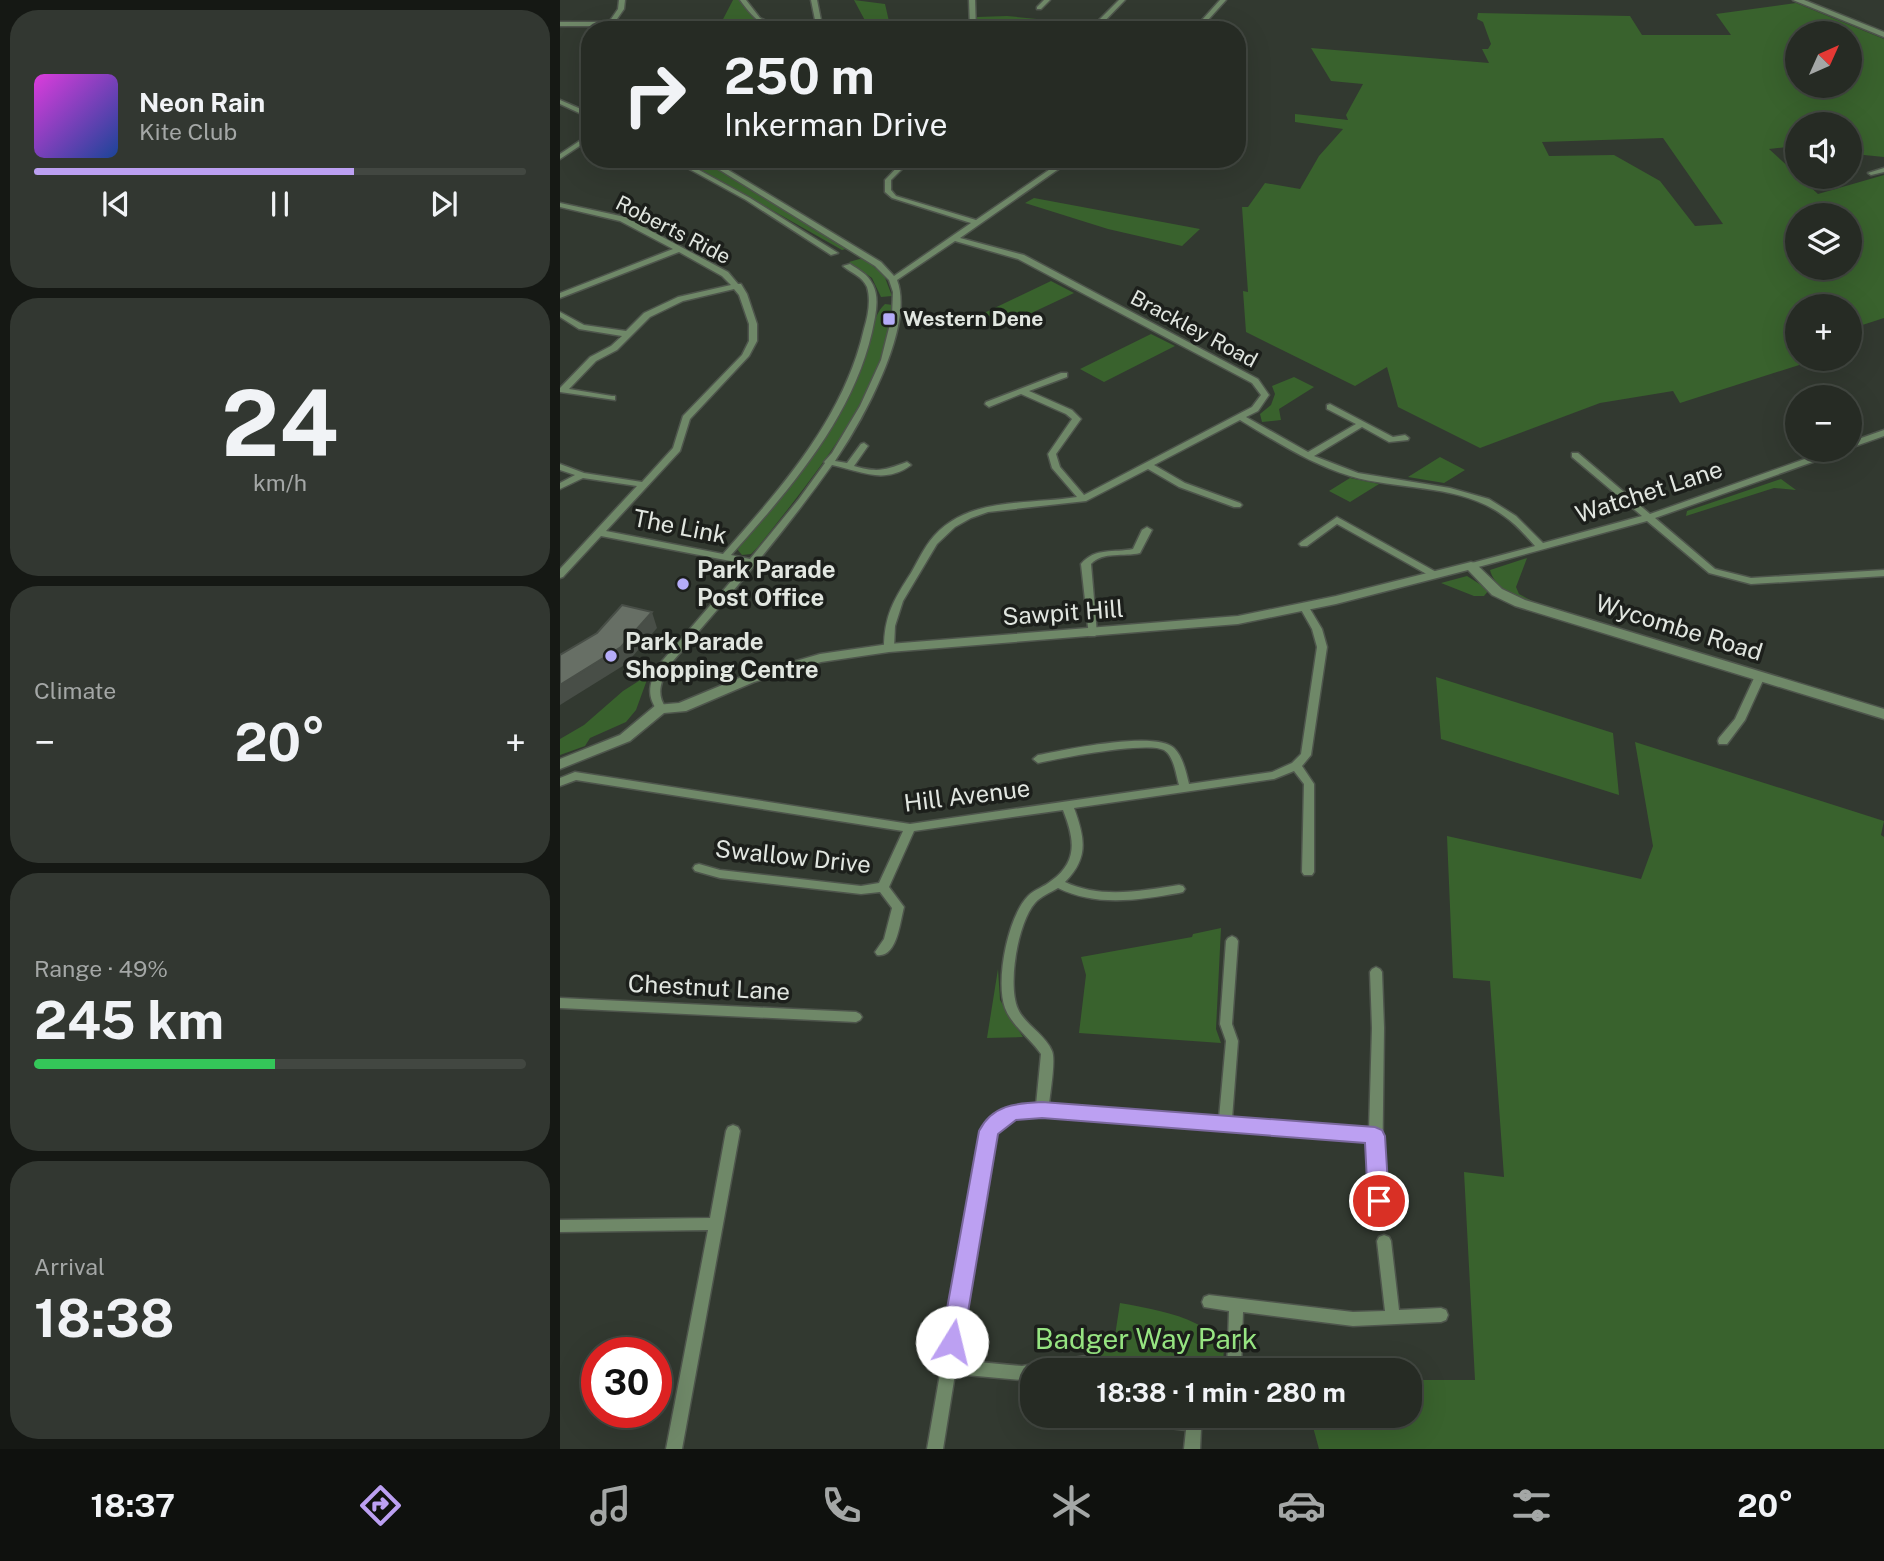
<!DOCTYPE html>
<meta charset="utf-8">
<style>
body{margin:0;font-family:"Public Sans",sans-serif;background:#323731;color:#f1f3f6;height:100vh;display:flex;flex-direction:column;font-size:26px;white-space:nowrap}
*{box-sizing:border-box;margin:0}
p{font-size:23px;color:#a4a7a6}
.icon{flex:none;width:38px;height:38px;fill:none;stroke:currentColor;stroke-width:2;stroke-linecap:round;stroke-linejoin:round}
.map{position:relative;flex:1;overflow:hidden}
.details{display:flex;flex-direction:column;gap:10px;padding:10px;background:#151814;width:560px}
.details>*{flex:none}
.hud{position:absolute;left:21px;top:21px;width:665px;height:147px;border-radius:28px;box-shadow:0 7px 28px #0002,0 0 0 2px #424741;background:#262b24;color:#f1f3f6;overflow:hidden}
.needle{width:46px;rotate:45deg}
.controls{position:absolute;left:1225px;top:21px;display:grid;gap:14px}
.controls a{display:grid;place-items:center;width:77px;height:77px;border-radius:50%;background:#262b24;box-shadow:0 7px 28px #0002,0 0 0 2px #424741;font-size:35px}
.speed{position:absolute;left:21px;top:1337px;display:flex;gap:14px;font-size:35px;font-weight:700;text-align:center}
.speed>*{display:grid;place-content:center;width:91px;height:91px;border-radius:50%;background:#262b24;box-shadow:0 7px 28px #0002,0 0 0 2px #424741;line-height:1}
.speed .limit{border:10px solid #d22;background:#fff;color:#111}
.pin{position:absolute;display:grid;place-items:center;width:60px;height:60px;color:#fff;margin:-30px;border:4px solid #fff;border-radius:50%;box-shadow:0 2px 7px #0007}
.me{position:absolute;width:77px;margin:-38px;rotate:9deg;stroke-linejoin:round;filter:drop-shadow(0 0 5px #0008)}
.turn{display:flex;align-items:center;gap:24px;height:147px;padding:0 28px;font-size:32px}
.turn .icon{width:91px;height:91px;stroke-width:2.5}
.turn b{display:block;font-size:49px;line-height:60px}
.big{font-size:52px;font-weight:700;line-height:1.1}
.details .tile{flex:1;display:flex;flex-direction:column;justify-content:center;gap:10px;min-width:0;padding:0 24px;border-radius:28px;background:#323731}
.details .dial{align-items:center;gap:0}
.dial b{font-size:91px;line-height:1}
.song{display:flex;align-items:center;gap:21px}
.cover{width:84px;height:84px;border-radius:10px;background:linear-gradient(135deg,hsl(300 70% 55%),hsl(220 70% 35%))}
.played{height:7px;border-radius:4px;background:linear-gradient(90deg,#bca0f2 65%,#424741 65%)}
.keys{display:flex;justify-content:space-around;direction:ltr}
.heat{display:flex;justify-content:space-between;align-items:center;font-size:38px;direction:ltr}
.charge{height:10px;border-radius:5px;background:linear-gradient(90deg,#34c759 49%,#424741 0)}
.trip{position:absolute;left:460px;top:1358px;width:402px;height:70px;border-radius:28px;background:#262b24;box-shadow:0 7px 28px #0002,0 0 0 2px #424741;font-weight:700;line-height:70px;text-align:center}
.tab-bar{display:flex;height:112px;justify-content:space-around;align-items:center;background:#0f110e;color:#a4a7a6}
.tab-bar .icon{width:49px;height:49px}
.tab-bar .active{color:#bca0f2}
.tab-bar b{font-size:32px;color:#f1f3f6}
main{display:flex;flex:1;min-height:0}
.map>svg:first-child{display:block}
.green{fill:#39622d;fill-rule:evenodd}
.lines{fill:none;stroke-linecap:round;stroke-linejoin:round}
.minor-casing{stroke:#4e554c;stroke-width:3}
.tertiary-casing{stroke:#4e554c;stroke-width:3}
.minor{fill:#6f8868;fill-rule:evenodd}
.tertiary{fill:#6f8868;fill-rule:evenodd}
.shaded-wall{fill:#484e47}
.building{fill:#676f65;stroke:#484e47;stroke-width:2}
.route{fill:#bca0f2;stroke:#7a689d;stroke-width:2}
.poi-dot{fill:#b5acf8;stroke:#1c1f1b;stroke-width:2.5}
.labels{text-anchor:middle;stroke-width:7;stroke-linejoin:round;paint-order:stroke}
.far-street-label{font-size:21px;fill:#e1e6e0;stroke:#1c1f1b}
.far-poi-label{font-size:21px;font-weight:bold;fill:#e1e6e0;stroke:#1c1f1b;text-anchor:start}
.street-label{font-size:24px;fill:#e1e6e0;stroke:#1c1f1b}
.poi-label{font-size:24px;font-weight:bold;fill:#e1e6e0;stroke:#1c1f1b;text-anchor:start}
.near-park-label{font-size:28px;fill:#97e582;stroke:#1c1f1b}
</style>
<main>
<section class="details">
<div class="tile">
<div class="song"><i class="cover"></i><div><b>Neon Rain</b><p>Kite Club</p></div></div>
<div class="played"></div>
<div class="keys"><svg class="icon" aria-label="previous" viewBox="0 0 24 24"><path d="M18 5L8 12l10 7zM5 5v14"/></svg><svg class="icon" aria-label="pause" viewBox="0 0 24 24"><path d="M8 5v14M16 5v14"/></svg><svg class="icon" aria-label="next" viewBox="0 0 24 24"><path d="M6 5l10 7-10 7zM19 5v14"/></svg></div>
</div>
<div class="tile dial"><b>24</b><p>km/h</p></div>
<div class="tile"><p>Climate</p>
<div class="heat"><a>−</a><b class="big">20°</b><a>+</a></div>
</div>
<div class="tile"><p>Range · 49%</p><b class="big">245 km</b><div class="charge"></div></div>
<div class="tile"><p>Arrival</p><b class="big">18:38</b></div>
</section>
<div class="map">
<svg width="1324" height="1449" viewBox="0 0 1324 1449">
<rect width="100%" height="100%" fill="#323930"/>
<!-- green -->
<path class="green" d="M 173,0 L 179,0 L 198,23 L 161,23 Z
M 294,0 L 325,4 L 331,30 L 309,28 Z
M 1236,3 L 1324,39 L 1324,157 L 1294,154 L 1290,151 L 1290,124 L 1237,124 L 1237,146 L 1209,149 L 1258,194 L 1324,175 L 1324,318 L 1290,329 L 1290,306 L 1237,306 L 1237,359 L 1258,359 L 1120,403 L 1113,391 L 1040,403 L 920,448 L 838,407 L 827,367 L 795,386 L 686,332 L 683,291 L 688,292 L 682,207 L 688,207 L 705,183 L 740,189 L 759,156 L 783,129 L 735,122 L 735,114 L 788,120 L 786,115 L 803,84 L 771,81 L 751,48 L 929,63 L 922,49 L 928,49 L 931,44 L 923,22 L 917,19 L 918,13 L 1070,16 L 1082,35 L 1171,35 L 1156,14 ZM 1237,33 L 1290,33 L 1290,86 L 1237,86 ZM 1103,138 L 1163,224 L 1135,226 L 1100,181 L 1054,155 L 989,156 L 982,142 ZM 1237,215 L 1290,215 L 1290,268 L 1237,268 Z
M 447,16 L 498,21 L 487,24 L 482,30 L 417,30 L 417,17 Z
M 122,159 L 142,159 L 286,249 L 282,250 Z
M 474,198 L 640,229 L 622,246 L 548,229 L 465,203 Z
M 303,258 L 324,275 L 332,296 L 321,297 L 312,278 L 289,262 Z
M 491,281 L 514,293 L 446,325 L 424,313 Z
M 325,304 L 333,305 C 324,395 252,478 198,547 L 191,554 L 182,555 L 177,549 C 222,499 277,431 302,368 C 310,350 310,317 325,304 Z
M 591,334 L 615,346 L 544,382 L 520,369 Z
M 734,377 L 754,387 L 719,409 L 721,420 L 702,422 L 700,414 L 711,405 L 715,394 L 712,386 Z
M 880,457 L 905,470 L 884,483 L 848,477 Z
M 790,478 L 819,484 L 790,502 L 769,491 Z
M 1221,479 L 1236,490 L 1214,488 L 1126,516 L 1127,511 Z
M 967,558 L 956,587 L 959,594 L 976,603 C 959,598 935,590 930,570 Z
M 907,576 L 929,590 L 924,596 L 914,596 L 881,583 Z
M 85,677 L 88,677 L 76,710 L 66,722 L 30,738 L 25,746 L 0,755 L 0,739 L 24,725 L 63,691 Z
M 876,677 L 1053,733 L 1059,795 L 881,739 Z
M 1075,742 L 1324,821 L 1321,835 L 1324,837 L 1324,1449 L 759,1449 L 750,1416 L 850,1416 L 851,1380 L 915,1380 L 904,1172 L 944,1177 L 930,981 L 893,978 L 887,836 L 1081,879 L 1093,846 Z
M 661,928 L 656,1029 L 661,1043 L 519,1033 L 526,975 L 521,957 L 632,937 L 633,934 Z
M 438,969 L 440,1000 L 463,1037 L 427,1038 Z
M 560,1303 C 587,1308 613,1312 637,1324 C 648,1329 652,1341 664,1343 L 663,1370 L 554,1370 C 543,1353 531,1350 512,1348 L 513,1339 L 554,1342 Z"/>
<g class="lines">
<defs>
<path id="minor" d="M 59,0 L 65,0 L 64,9 L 50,29 L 46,29 L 47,26 L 0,26 L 0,22 L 49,22 L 58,9 Z
M 180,0 L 186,0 L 200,18 L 225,30 C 203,30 192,16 180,0 Z
M 251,0 L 257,0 L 261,20 L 250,30 L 243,30 L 255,20 Z
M 409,0 L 415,0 L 416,30 L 410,30 Z
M 484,0 L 490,0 L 481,9 L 477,9 L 477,7 Z
M 559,0 L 565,0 L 536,30 L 529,30 Z
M 660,0 L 666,0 L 639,30 L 633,30 Z
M 117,25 L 133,29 L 134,30 L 115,28 L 114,27 Z
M 0,100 L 30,113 L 30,118 L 0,104 Z
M 30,134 L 30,139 L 0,159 L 0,154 Z
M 111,159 L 119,159 L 190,198 L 278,253 L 271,255 L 186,200 Z
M 142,159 L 150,159 L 321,262 L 334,276 L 411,223 L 332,198 L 325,192 L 325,180 L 345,159 L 352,159 L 331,180 L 331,190 L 336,196 L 416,220 L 505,159 L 513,159 L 400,238 L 464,255 L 698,379 L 709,395 L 698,411 L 686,417 L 748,452 L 796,424 L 767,409 L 767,405 L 770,404 L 833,437 L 845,435 L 849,438 L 848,440 L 829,442 L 802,427 L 754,456 L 798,473 L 890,488 L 929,499 L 956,516 L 983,543 L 1082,516 L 1012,457 L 1012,453 L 1018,453 L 1090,514 L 1270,450 L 1282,450 L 1281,452 L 1095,518 L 1155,569 L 1191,578 L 1324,570 L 1324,576 L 1191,584 L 1149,573 L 1087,521 L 911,569 L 908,568 L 906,566 L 908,564 L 975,546 C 965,535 956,524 944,516 C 900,483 840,491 790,476 C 750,464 715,441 680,420 L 594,465 L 625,483 L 680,503 L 682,505 L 680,507 L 674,507 L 619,487 L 588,469 L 526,501 L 428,512 L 411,518 L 395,527 L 377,544 L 343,601 L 335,626 L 334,648 L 333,650 L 325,650 L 324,648 C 324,616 334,599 351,573 C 358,561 364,547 374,536 C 410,496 468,505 517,497 L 492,468 L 488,454 L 512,419 L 506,414 L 461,394 L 429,407 L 425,404 L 426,402 L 501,373 L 507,373 L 507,377 L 469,391 L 512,410 L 521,419 L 496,454 L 500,467 L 524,495 L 692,407 L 701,395 L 692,383 L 458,259 L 395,241 L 337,280 C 355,327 302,422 275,461 L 287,463 L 301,444 L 304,443 L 308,446 L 294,466 C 318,473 325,470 347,462 L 351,465 C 324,485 301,471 272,465 C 221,537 164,602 107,668 C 101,683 96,694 106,708 L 105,710 L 97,710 C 86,695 90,683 97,667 L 186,564 L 41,536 L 3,577 L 0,578 L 0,569 L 77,486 L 23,478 L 0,489 L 0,483 L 15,475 L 0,470 L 0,464 L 24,473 L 82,482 L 113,448 L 123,416 L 182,355 L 189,341 L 189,324 L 179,295 L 174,289 L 123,301 L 90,317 L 57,350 L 36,361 L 9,389 L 52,396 L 55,396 L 55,400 L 0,392 L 0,388 L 30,357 L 51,346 L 62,336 L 19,329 L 0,317 L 0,312 L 24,325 L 66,331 L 84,313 L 118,297 L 171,285 L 162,276 L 119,252 L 0,298 L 0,293 L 113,249 L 60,221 L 0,207 L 0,203 L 65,217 L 168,272 L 178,284 L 181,284 L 187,294 L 197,324 L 197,341 L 189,356 L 130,419 L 120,451 L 46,531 L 163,554 C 221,488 284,418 304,329 C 308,316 311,300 307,287 C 302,276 291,273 283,266 L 290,264 C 299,270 308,274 313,285 C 320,299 315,317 312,332 C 292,419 229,490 171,555 L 190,559 L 239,499 L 265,463 L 264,462 L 272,453 L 300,406 L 321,360 L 332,316 L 333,292 L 329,280 L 315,266 Z
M 1324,168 L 1324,172 L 1311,175 L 1308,173 Z
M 1324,430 L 1324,436 L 1290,448 L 1290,442 Z
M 777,517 L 878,573 L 880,575 L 878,577 L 872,577 L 777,524 L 747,546 L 741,546 L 739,544 L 741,542 Z
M 587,527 L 592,530 L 580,553 C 564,557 543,551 531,564 L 537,634 L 535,636 L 529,636 L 521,564 C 535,547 554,553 573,549 L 582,530 Z
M 744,603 L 747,604 L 762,629 L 767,647 L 751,755 L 742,766 L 754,784 L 754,872 L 752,875 L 744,875 L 742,872 L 744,784 L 734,771 L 714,779 L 514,808 C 525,838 529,858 505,882 C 541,899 581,891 619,885 L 623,886 L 625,889 L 623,892 L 619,893 C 578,900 537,907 498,888 C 490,893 481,896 475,903 C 458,922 447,985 458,1009 C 465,1025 485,1034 492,1051 C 496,1060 490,1093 489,1105 L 659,1118 L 666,1041 L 660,1024 L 666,941 L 668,938 L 672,936 L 676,938 L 678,941 L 672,1024 L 678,1041 L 672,1119 L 809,1130 L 812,1028 L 810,972 L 812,969 L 816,967 L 820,969 L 822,972 L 824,1028 L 822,1185 C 825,1198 826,1208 821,1221 L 816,1223 L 811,1221 L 809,1217 L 812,1201 L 808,1185 L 809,1141 L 482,1115 C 463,1116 449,1118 435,1133 L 397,1360 L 462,1366 L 526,1356 L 540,1365 L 542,1370 L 472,1370 L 472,1378 L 462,1380 L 395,1374 L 383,1449 L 367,1449 L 422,1131 C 434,1111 454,1106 476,1105 L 481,1054 C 470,1038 452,1026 445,1008 C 435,981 448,916 468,896 C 475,889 484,887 491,881 C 519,861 514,838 503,810 L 354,831 L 329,887 L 344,907 C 340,922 337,958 317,955 L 315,952 L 324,939 L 332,908 L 320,892 L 301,894 L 160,878 L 135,871 L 133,868 L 135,865 L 139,864 L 160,870 L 301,886 L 319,883 L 343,831 L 16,780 L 0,786 L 0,778 L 15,772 L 350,824 L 619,785 C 616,775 614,756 604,750 C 587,741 500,758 478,763 L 473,759 L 478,755 C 503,750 596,730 614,748 C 623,757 626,772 629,784 L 712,772 L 732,763 L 741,754 L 757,647 L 752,629 L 739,606 Z
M 1200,673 L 1205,676 L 1185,720 L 1167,744 L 1159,744 L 1158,741 L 1159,738 L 1175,719 L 1195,676 Z
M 0,998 L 296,1012 L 300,1014 L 302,1017 L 300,1020 L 296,1022 L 0,1008 Z
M 173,1125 L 178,1127 L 180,1131 L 122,1449 L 106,1449 L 148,1230 L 0,1232 L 0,1220 L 150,1218 L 166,1131 L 168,1127 Z
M 824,1235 L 829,1237 L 831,1241 L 839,1310 L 881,1308 L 886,1310 L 888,1315 L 886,1320 L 881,1322 L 793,1326 L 683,1312 L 681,1370 L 667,1370 L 669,1311 L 644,1307 L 642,1302 L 644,1297 L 649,1295 L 793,1312 L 825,1311 L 817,1241 L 819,1237 Z
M 559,1416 L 668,1416 L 665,1421 L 641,1429 L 640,1449 L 624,1449 L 626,1430 L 567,1423 L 562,1421 Z"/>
<path id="tertiary" d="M 1233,0 L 1244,0 L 1324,32 L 1324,37 Z
M 911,562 L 915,563 L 942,589 L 965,600 L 1324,709 L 1324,719 L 955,606 L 932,595 L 908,570 L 776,604 L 678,624 L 329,652 L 261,662 L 194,682 L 126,711 L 104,713 L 70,741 L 0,769 L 0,759 L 60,735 L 96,705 L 119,703 L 184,676 L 260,654 L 329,644 L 678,616 L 776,596 Z"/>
</defs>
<!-- minor casing -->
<use href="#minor" class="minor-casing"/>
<!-- tertiary casing -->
<use href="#tertiary" class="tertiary-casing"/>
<!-- minor -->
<use href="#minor" class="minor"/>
<!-- tertiary -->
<use href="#tertiary" class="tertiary"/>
</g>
<!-- shaded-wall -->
<path class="shaded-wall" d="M 92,612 L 97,628 L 66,664 L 0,705 L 0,685 Z"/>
<!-- building -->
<path class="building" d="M 62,605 L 92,612 L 61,647 L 0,685 L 0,655 L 37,633 Z"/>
<!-- route -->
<path class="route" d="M 482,1102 L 815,1127 L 822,1130 L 825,1136 L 829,1201 L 826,1207 L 819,1210 L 811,1207 L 808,1201 L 805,1143 L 482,1118 L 456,1120 L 438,1134 L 403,1342 L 400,1349 L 392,1352 L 384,1349 L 381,1342 L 419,1131 C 432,1105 456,1103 482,1102 Z"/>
<!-- markers -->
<g class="poi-dot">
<rect x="322" y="312" width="14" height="14" rx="3.5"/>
<circle cx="123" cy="584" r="7"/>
<circle cx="51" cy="656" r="7"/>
</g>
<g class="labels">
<!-- far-street labels -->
<g class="far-street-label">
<text transform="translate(113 230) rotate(27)" y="7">Roberts Ride</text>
<text transform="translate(634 329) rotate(28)" y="7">Brackley Road</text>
</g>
<!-- far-poi labels -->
<g class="far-poi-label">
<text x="343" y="326">Western Dene</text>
</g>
<!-- street labels -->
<g class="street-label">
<text transform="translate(1089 492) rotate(-18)" y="8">Watchet Lane</text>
<text transform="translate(120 527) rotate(11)" y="8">The Link</text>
<text transform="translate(503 613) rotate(-4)" y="8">Sawpit Hill</text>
<text transform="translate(1119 628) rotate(17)" y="8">Wycombe Road</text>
<text transform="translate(407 796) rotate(-7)" y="8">Hill Avenue</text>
<text transform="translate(233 857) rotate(6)" y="8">Swallow Drive</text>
<text transform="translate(149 988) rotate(3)" y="8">Chestnut Lane</text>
</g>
<!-- poi labels -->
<g class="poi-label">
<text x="137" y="578">Park Parade<tspan x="137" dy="28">Post Office</tspan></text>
<text x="65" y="650">Park Parade<tspan x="65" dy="28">Shopping Centre</tspan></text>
</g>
<!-- near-park labels -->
<g class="near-park-label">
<text x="586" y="1349">Badger Way Park</text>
</g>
</g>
</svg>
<div class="controls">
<a><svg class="needle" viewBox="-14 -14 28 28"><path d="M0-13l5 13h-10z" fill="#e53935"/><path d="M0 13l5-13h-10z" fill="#a4a7a6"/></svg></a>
<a><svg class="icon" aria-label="sound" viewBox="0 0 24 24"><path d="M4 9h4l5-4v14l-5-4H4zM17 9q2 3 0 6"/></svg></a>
<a><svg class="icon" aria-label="layers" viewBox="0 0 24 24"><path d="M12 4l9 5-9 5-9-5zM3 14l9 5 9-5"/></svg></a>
<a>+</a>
<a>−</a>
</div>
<div class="speed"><div class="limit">30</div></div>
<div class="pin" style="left:819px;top:1201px;background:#d93025"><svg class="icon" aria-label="arrive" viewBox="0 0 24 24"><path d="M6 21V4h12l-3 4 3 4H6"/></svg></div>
<svg class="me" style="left:392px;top:1342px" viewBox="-20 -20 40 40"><circle r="19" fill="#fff"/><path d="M0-13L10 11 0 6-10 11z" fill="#bca0f2"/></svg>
<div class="trip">18:38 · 1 min · 280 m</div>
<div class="hud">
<div class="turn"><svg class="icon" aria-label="right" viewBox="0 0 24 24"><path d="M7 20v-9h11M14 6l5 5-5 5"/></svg><div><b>250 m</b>Inkerman Drive</div></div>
</div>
</div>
</main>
<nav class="tab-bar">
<b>18:37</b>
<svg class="icon active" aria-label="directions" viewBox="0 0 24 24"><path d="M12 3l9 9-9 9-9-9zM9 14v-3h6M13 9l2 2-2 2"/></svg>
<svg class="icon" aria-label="music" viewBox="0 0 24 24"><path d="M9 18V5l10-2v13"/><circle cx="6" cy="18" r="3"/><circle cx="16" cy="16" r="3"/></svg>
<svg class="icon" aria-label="phone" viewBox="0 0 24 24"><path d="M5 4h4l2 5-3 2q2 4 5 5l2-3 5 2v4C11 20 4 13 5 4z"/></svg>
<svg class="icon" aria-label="climate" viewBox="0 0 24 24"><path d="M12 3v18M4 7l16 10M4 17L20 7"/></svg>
<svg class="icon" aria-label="car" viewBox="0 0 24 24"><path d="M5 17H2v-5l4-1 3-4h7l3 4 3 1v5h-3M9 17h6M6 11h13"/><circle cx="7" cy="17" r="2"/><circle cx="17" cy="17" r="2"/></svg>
<svg class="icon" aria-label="filters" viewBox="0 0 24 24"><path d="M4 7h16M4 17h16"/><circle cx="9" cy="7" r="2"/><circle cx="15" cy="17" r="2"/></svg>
<b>20°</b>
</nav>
